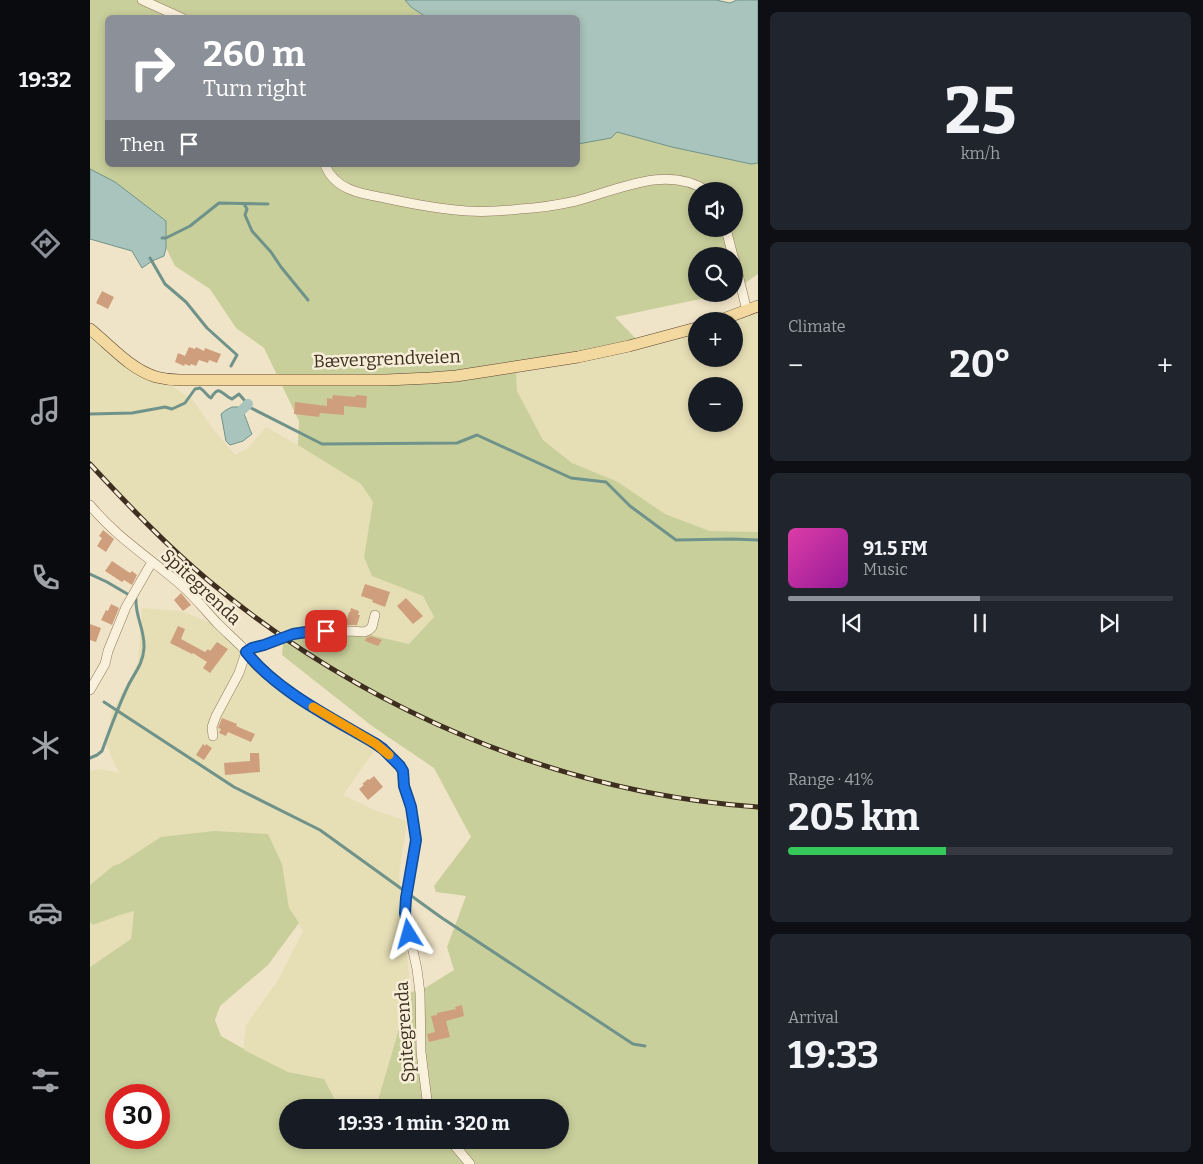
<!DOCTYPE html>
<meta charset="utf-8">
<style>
body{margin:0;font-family:Bitter,serif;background:#20242c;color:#f1f3f6;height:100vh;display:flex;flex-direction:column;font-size:19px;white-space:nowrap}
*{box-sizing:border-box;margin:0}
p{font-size:16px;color:#9ea1a6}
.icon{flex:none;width:28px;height:28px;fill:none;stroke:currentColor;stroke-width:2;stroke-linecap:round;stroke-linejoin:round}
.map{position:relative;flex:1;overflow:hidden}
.panel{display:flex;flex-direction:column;gap:12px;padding:12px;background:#0d0f14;width:445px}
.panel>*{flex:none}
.top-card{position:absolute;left:15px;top:15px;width:475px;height:152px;border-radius:8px;box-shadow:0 2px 8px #0003;background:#8c9099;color:#fff;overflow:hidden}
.controls{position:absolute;left:598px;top:182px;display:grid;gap:10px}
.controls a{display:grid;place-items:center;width:55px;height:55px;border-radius:50%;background:#171b24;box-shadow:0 2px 8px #0003;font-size:25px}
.speed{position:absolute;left:15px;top:1084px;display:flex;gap:10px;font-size:25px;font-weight:700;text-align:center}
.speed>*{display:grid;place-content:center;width:65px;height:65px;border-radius:50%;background:#171b24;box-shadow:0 2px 8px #0003;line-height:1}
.speed .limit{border:8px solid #d22;background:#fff;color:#111}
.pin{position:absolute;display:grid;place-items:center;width:42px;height:42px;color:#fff;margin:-21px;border-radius:10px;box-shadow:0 2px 8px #0006}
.me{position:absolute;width:55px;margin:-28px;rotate:352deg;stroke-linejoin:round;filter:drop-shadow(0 0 4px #0008)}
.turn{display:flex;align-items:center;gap:18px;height:105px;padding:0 15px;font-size:22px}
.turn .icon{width:65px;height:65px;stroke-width:2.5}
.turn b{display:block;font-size:35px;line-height:42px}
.then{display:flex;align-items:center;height:48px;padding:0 15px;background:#0003;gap:10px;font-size:19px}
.big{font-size:38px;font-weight:700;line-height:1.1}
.panel .card{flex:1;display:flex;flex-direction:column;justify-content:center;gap:8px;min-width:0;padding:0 18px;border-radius:8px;background:#20242c}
.panel .dial{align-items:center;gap:0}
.dial b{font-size:65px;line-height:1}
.song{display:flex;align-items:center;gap:15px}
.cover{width:60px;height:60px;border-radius:8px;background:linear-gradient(135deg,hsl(320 70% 55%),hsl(300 70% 35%))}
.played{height:5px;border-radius:2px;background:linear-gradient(90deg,#8c9099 50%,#363941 50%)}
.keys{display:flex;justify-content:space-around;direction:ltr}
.heat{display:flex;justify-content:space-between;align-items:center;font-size:28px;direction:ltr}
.charge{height:8px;border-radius:4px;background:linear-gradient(90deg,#34c759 41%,#363941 0)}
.trip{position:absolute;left:189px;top:1099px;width:290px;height:50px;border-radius:25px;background:#171b24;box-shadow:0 2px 8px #0003;font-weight:700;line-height:50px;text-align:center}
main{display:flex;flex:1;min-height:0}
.menu{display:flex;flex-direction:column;width:90px;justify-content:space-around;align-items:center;background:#090b0e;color:#9ea1a6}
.menu .icon{width:35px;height:35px}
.menu .active{color:#8c9099}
.menu b{font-size:22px;color:#f1f3f6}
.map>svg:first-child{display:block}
.farmland{fill:#e6deb5;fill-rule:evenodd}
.green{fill:#c9cf9b;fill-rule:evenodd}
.water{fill:#a9c4bc;stroke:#6f938a}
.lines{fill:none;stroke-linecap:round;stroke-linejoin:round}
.stream{stroke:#6f938a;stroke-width:3}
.canal{stroke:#a9c4bc;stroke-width:10}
.building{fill:#cf9f7d}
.minor-casing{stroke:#8d765c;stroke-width:10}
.major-casing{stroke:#5b4430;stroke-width:12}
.minor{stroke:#faf1dc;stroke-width:9}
.major{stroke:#f3d9a0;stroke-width:11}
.rail-casing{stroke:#3d2e20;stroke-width:5}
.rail{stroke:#f7eed8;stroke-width:3;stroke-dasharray:9;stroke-linecap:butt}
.route-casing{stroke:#114b97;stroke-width:12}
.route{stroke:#1a73e8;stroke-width:9}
.slow{stroke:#f59e0b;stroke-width:9}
.labels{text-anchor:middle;stroke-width:5;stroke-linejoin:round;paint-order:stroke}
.street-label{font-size:18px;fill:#3d2e20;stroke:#f7eed8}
</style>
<main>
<nav class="menu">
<b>19:32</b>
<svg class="icon active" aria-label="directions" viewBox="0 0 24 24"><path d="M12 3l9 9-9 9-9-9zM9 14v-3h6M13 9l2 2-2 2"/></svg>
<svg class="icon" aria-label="music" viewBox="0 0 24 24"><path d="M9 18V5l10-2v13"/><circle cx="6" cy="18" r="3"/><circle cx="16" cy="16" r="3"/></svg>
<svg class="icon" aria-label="phone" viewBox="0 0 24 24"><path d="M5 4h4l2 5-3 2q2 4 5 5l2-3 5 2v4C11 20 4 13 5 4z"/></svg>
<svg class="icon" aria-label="climate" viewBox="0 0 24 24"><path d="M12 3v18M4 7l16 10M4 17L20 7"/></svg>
<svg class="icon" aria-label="car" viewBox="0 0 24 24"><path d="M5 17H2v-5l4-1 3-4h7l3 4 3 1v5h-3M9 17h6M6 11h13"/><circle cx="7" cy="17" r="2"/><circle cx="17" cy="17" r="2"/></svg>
<svg class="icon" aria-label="filters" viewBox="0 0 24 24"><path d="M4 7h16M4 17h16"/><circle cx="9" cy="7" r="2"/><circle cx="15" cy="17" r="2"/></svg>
</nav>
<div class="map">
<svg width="668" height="1164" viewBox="0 0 668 1164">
<rect width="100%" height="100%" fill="#f0e4c8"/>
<!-- farmland -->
<path class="farmland" d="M 668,305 L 668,532 L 620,531 L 575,514 L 528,482 L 482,463 L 453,440 L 427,391 L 426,372 L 606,327 L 606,359 L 644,359 L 644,321 L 634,321 ZM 606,386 L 644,386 L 644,424 L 606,424 Z
M 0,328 L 55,369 L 102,399 L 124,430 L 145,455 L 158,448 L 176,427 L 224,454 L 271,484 L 283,502 L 274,557 L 282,576 L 333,596 L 344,617 L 319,644 L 272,633 L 218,636 L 182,633 L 138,599 L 56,524 L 0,464 Z
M 52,608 L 90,611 L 127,625 L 192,688 L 285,750 L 253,795 L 284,810 L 317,821 L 309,874 L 320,985 L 306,1039 L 286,1107 L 249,1107 L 234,1079 L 198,1072 L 153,1050 L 156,1025 L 188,980 L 213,931 L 199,908 L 192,864 L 31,863 L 23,866 L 0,885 L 0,771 L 10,769 L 29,773 L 16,744 L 22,712 L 48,663 Z
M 44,911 L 41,939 L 0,967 L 0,922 L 3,925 L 30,914 Z"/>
<!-- green -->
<path class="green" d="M 0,0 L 315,0 L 321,7 L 336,17 L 18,18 L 18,165 L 488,165 L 488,144 L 521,138 L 527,132 L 582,147 L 661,164 L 668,163 L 668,274 L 644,291 L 644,256 L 606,256 L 606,294 L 634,294 L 525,317 L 548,341 L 426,372 L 427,391 L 453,440 L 482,463 L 528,482 L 575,514 L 620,531 L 668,532 L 668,1164 L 0,1164 L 0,967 L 41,939 L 44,911 L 30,915 L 3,925 L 0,922 L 0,885 L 23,866 L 31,863 L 71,837 L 124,831 L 178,834 L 192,864 L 199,908 L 209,923 L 178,965 L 130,1006 L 125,1020 L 131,1036 L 154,1049 L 154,1050 L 198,1072 L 234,1079 L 249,1107 L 198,1108 L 198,1140 L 470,1140 L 470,1108 L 286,1107 L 306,1039 L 318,993 L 335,988 L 364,970 L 357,947 L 376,896 L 346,892 L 344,886 L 381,837 L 344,768 L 282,726 L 192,655 L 194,634 L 218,636 L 272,633 L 319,644 L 344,617 L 333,596 L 282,576 L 274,557 L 283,502 L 271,484 L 208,445 L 209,421 L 174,348 L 146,328 L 120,289 L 85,266 L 76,248 L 76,221 L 25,182 L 0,169 ZM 606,191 L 644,191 L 644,229 L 606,229 ZM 26,1095 L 69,1095 L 69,1138 L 26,1138 Z"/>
<!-- water -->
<path class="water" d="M 315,0 L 626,0 L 640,3 L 647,0 L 668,0 L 668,163 L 661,164 L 582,147 L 527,132 L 521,138 L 488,144 L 488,18 L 336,17 L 321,7 Z
M 0,169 L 25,182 L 76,221 L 76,248 L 74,256 L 62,261 L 52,268 L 42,251 L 0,239 Z
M 142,407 L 149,407 C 156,414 157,424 162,434 L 153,441 L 140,445 L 136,441 L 131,414 L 136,410 Z"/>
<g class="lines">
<!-- stream -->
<path class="stream" d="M 154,204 L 157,209 L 155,215 L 162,231 L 181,252 L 191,267 L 218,300
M 72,238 L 76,238 L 100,226 L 129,203 L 178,204
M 60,258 L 75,284 L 96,302 L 117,328 L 147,355 L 141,366
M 0,414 L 42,413 L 75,407 L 82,409 L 95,403 L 105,389 L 110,388 C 115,391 117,396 121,398 C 130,383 131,395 142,399 L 149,394 L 161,408 L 232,444 L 367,443 L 387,435 L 481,478 L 516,482 L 540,506 L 586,540 L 642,539 L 668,540
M 0,574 L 17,582 L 46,599 C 45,617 55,629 54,648 C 53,664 45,672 38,686 C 28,707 20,729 12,751 L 7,755 L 0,758
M 14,702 L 144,787 L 230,830 L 352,918 L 543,1044 L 555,1046"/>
<!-- canal -->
<path class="canal" d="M 152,410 L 158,404"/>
</g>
<!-- building -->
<path class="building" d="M 12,291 L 24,297 L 18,309 L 6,303 Z
M 99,347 L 105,349 L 106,347 L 114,351 L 115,348 L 131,354 L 127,363 L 119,360 L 118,363 L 109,360 L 106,366 L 101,364 L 100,366 L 95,364 L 94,366 L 85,362 L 88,353 L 95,356 Z
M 243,395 L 265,397 L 266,395 L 277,396 L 276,408 L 254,406 L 254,415 L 230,413 L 229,417 L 204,414 L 205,402 L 237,406 L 237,398 L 242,399 Z
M 13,530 L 24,539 L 16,552 L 7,546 L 12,538 L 9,536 Z
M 22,561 L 40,573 L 42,571 L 47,575 L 42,585 L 34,580 L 32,582 L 15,571 Z
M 275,584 L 300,592 L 295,607 L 282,602 L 283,600 L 271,596 Z
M 91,593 L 101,605 L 93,611 L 84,600 Z
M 316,598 L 333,616 L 323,624 L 307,606 Z
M 21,604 L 29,608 L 22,625 L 11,620 L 16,610 L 18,611 Z
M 261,608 L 269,611 L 268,615 L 270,615 L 267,625 L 255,625 L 259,612 L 260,612 Z
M 0,624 L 11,628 L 6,642 L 0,640 Z
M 88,626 L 95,629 L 91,639 L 115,652 L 118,649 L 120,651 L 127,642 L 138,649 L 120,673 L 113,668 L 117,662 L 103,653 L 102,654 L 80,643 Z
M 281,636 L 292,640 L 288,646 L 275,641 L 276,638 Z
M 132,718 L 147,724 L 146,726 L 165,734 L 161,742 L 138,732 L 136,736 L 129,733 L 131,729 L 128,728 Z
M 113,744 L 115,746 L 116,744 L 122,748 L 114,760 L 106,755 Z
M 160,753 L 169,753 L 170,772 L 135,775 L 134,763 L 160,761 Z
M 284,776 L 293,787 L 278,800 L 269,789 L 274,785 L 272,784 L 278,779 L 279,780 Z
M 372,1005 L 374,1016 L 356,1021 L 360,1037 L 339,1042 L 337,1034 L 345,1032 L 341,1016 L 347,1015 L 347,1013 L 366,1009 L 365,1007 Z"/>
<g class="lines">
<defs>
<path id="minor" d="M 52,0 L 92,18
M 235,165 C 245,190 271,194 295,198 C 322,204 349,209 377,211 C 394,212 413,211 430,209 C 449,208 468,205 486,201 C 528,190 577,164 617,191
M 636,229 L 643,256
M 644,258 L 657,311
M 0,505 C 26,537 60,558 91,585 C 104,596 115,610 127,623 C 135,631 144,639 152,647 C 157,653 161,659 166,665 C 198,697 247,721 286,744 L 308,763 L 313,771 L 314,786 L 321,807 L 325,832 L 325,848 L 319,878 L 315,913 L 317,924 L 327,969 L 330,993 L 331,1052 L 338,1108
M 0,690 L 15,664 L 18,651 L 36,607 L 62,562
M 123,736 L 122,727 L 126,716 L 149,673 L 156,652 L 162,648 L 174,645 L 203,634 L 216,632 L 260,631 L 274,632 L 279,630 L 282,627 L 285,615
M 360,1140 L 380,1164"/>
<path id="major" d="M 628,321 L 668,306
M 0,329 C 21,346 40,369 66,377 C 74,379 82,380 90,380 L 296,380 L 340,378 L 366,376 L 488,357 L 539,346 L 606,328"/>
</defs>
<!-- minor casing -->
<use href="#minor" class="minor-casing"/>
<!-- major casing -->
<use href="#major" class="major-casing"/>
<!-- minor -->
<use href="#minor" class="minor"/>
<!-- major -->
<use href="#major" class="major"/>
<defs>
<path id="rail" d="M 0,464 C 38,505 76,545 119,581 C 273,709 467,793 668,807"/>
</defs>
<!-- rail casing -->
<use href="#rail" class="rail-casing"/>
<!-- rail -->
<use href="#rail" class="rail"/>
</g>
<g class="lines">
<defs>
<path id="route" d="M 236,631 L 223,631 L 203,634 L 174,645 L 162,648 L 156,652 C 188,692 242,718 286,744 L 293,749 L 310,766 L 313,771 L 314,786 L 321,807 L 326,840 L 316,898 L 315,913 L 319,934"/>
</defs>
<!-- route casing -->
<use href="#route" class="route-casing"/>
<!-- route -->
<use href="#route" class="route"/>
<!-- slow -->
<path class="slow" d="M 223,707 L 286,744 L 299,755"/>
</g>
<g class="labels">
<!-- street labels -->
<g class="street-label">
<text transform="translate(297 359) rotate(-2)" y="6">Bævergrendveien</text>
<text transform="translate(111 587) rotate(43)" y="6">Spitegrenda</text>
<text transform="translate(315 1032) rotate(-94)" y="6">Spitegrenda</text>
</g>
</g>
</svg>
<div class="controls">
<a><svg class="icon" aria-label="sound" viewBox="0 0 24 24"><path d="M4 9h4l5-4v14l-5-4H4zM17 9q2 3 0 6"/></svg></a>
<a><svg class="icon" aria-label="search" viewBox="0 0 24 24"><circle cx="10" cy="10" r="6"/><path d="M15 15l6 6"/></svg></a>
<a>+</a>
<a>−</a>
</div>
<div class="speed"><div class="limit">30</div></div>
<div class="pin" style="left:236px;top:631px;background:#d93025"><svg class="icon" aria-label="arrive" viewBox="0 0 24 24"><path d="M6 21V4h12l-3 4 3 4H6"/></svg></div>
<svg class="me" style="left:319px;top:934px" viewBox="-20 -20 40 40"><path d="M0-17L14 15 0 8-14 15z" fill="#1a73e8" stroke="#fff" stroke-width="4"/></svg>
<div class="trip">19:33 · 1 min · 320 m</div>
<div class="top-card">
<div class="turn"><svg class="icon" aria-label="right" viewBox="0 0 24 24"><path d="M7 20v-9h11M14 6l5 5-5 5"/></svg><div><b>260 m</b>Turn right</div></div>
<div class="then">Then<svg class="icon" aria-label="arrive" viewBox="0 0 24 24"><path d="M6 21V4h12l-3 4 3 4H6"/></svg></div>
</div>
</div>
<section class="panel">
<div class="card dial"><b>25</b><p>km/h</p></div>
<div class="card"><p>Climate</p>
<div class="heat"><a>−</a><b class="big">20°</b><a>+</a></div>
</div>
<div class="card">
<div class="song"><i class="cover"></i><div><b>91.5 FM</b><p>Music</p></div></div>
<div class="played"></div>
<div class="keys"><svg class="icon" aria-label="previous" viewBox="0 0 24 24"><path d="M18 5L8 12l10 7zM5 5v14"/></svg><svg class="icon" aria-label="pause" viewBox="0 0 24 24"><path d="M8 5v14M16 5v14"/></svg><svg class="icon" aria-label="next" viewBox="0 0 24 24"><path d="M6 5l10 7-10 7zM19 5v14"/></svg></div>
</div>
<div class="card"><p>Range · 41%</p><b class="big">205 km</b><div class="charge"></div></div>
<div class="card"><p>Arrival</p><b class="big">19:33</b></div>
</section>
</main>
